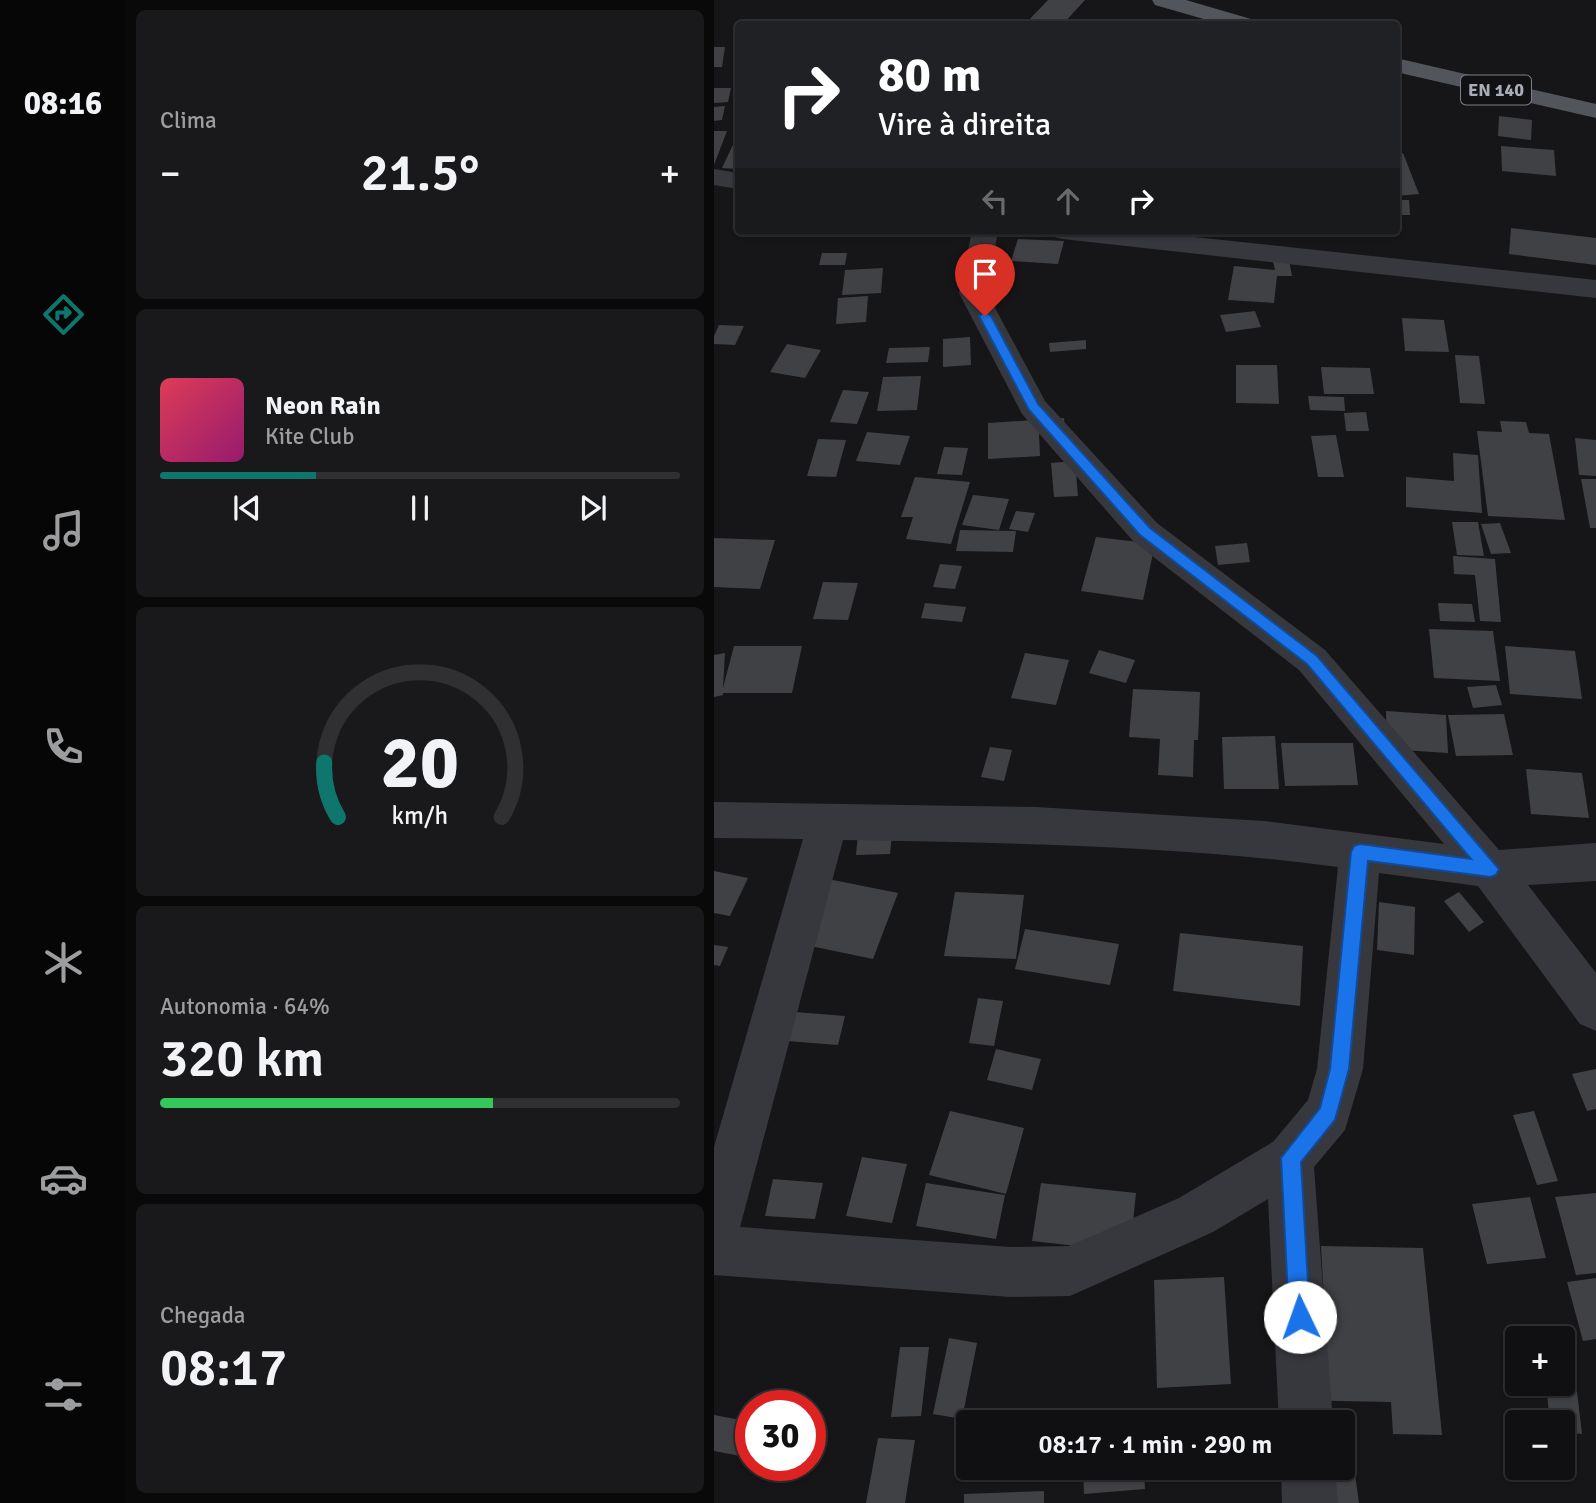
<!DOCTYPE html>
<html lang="pt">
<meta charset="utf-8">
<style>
body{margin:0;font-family:Signika,sans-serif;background:#19191b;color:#f1f3f6;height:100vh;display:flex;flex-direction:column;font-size:26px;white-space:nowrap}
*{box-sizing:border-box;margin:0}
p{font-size:23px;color:#9c9d9f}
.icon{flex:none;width:38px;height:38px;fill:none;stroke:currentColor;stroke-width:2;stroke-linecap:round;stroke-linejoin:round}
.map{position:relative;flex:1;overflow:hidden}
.details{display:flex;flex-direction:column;gap:10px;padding:10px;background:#09090a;width:588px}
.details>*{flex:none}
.guide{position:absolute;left:21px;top:21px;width:665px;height:214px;border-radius:7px;box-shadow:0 2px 5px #0004,0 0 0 2px #303032;background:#202124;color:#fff;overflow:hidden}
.controls{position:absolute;left:791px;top:1326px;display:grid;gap:14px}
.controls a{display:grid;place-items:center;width:70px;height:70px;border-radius:7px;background:#101012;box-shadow:0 2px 5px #0004,0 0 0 2px #303032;font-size:35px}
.speed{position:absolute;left:21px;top:1390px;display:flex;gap:14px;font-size:35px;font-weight:700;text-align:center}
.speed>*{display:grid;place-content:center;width:91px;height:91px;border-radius:50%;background:#101012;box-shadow:0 2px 5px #0004,0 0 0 2px #303032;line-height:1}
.speed .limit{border:10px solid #d22;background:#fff;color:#111}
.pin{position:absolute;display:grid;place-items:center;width:60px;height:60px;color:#fff;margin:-72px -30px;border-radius:50% 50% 50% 0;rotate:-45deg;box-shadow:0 0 7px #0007}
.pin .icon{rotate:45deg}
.me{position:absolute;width:77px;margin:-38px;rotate:357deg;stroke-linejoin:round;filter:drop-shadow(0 0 5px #0008)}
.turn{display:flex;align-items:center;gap:24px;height:147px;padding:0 28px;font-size:32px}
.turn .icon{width:91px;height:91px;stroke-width:2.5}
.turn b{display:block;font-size:49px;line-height:60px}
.lanes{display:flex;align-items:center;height:66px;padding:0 28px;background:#0003;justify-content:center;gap:35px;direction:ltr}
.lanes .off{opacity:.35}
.big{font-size:52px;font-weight:600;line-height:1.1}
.details .widget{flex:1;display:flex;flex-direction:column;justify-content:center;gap:10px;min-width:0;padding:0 24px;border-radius:10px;background:#19191b}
.details .dial{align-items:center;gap:0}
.dial svg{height:182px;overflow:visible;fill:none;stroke:#303032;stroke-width:7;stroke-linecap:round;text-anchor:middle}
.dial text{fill:#f1f3f6;stroke:none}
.song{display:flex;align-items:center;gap:21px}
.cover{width:84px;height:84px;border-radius:10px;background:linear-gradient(135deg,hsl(350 70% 55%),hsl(320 70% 35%))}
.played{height:7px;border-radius:4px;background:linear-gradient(90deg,#0f766e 30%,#303032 30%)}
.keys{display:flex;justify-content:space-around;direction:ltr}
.heat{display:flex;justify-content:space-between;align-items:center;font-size:38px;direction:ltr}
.charge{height:10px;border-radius:5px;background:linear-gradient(90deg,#34c759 64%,#303032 0)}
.trip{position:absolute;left:242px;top:1410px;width:399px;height:70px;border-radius:7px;background:#101012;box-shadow:0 2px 5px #0004,0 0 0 2px #303032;font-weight:600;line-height:70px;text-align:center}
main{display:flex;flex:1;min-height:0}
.dock{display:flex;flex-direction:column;width:126px;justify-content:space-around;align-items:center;background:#060607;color:#9c9d9f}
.dock .icon{width:49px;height:49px}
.dock .on{color:#0f766e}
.dock b{font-size:32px;color:#f1f3f6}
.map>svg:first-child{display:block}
.building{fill:#404145}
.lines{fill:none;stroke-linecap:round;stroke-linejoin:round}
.minor{fill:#37383d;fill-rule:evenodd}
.primary{fill:#53555c;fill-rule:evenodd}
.route{fill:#1a73e8;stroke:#114b97;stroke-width:2}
.labels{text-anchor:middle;stroke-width:7;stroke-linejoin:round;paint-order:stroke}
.shield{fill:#111113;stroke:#7b7e86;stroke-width:2}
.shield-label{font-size:18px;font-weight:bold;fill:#a8adb8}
</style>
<main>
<nav class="dock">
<b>08:16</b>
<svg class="icon on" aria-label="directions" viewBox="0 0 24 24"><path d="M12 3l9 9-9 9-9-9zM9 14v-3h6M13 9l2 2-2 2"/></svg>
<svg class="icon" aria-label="music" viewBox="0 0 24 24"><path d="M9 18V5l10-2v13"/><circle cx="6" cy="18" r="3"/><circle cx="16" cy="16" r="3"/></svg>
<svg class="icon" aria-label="phone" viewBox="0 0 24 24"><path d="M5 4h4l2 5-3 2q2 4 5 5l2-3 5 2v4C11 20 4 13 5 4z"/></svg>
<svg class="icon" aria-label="climate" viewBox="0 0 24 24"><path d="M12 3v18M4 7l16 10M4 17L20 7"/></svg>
<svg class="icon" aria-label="car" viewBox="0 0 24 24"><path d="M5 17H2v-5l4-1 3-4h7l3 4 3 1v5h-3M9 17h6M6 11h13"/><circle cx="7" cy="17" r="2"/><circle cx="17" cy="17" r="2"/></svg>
<svg class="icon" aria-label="filters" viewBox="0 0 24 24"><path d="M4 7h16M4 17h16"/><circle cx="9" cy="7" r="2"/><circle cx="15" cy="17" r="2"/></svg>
</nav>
<section class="details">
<div class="widget"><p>Clima</p>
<div class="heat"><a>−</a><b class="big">21.5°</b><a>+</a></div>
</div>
<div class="widget">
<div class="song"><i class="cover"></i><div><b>Neon Rain</b><p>Kite Club</p></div></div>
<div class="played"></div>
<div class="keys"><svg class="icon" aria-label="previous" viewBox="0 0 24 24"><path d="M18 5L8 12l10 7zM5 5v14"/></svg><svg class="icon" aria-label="pause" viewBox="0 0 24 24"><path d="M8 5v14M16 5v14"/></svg><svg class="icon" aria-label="next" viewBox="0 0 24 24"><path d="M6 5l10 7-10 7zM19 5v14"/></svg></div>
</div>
<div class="widget dial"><svg viewBox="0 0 100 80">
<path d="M14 69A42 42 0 1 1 86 69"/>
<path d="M14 69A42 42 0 0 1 8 45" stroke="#0f766e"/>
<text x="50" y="56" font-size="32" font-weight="700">20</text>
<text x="50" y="72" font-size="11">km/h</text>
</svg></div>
<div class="widget"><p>Autonomia · 64%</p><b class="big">320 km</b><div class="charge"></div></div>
<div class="widget"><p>Chegada</p><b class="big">08:17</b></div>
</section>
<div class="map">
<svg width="882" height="1503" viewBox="0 0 882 1503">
<rect width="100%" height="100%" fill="#161618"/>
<!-- building -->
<path class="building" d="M 334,0 L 371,0 L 349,24 L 311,24 Z
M 0,47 L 11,47 L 8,67 L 0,67 Z
M 0,88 L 17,88 L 14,102 L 0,103 Z
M 11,106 L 8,120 L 0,121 L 0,107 Z
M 785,116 L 818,120 L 817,140 L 784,136 Z
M 0,131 L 13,131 L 0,165 Z
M 24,134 L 24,169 L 8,168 Z
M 787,146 L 840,150 L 842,176 L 788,171 Z
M 682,153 L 689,153 L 705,194 L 682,196 Z
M 682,200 L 695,200 L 696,215 L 682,215 Z
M 797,228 L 882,238 L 882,265 L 795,254 Z
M 304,239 L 350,241 L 344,264 L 297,261 Z
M 108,253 L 133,253 L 131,265 L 105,265 Z
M 575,260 L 578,276 L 563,276 L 560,303 L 514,300 L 520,266 L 561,270 L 559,261 Z
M 169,268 L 167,293 L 128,295 L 131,270 Z
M 154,296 L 152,322 L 122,324 L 124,298 Z
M 541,311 L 547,327 L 512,332 L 506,315 Z
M 688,318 L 730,320 L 735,352 L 691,351 Z
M 5,325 L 30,326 L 21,345 L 0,344 L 0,336 Z
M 256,337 L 257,365 L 229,367 L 229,339 Z
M 372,340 L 372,349 L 336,352 L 335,343 Z
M 73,344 L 107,350 L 91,378 L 56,372 Z
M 216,347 L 214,362 L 172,363 L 175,348 Z
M 741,355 L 765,356 L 771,404 L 746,403 Z
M 522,365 L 563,365 L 565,404 L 522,403 Z
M 607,367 L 656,368 L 660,394 L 610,394 Z
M 207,376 L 203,410 L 163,411 L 169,377 Z
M 129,390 L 155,392 L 143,424 L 116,422 Z
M 594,396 L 630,397 L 631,411 L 596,410 Z
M 652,412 L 655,431 L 632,431 L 630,413 Z
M 350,418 L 351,432 L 325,434 L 326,456 L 274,459 L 274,423 Z
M 786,421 L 812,422 L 815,433 L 835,434 L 851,520 L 774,516 L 763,431 L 788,432 Z
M 153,432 L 196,436 L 186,465 L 142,461 Z
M 622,435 L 630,477 L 604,477 L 597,436 Z
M 861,438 L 882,440 L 882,476 L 865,475 Z
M 104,439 L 132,440 L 122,477 L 93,476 Z
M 230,447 L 254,448 L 248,475 L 223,474 Z
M 739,453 L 764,455 L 768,513 L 692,507 L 692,477 L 740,481 Z
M 361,461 L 364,496 L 340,497 L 337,463 Z
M 201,477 L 256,482 L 237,544 L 192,539 L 199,517 L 187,517 Z
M 867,479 L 882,479 L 882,528 L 876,528 Z
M 259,495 L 295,499 L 285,530 L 248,525 Z
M 302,511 L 321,513 L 314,532 L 295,529 Z
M 738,522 L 764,522 L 770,556 L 743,555 Z
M 786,523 L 797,553 L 777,554 L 767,524 Z
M 246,530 L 302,531 L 299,552 L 242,551 Z
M 382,537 L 441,544 L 429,600 L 367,591 Z
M 0,538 L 61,540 L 46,589 L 0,587 Z
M 533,543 L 536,562 L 504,565 L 501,546 Z
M 739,556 L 781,559 L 787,622 L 766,621 L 761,575 L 740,574 Z
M 226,564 L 248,566 L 241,589 L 219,587 Z
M 109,582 L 144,583 L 134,620 L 99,619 Z
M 211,603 L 252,607 L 248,622 L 207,618 Z
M 724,603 L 758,604 L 761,622 L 726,621 Z
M 715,629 L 779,631 L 786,681 L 720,678 Z
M 20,646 L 88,646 L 78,693 L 9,693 L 9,695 L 0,697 L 0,655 L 11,653 L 9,688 Z
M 791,646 L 861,651 L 868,699 L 796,694 Z
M 385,650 L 421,660 L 412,683 L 375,673 Z
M 311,653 L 355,660 L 342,705 L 297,698 Z
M 782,685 L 788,705 L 759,708 L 753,687 Z
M 419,689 L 486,692 L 484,740 L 480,740 L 479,777 L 444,775 L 446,739 L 415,737 Z
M 672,711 L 732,715 L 734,753 L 673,749 Z
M 790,714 L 799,755 L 742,756 L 734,715 Z
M 561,736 L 565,789 L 510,789 L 508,737 Z
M 567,743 L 639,743 L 644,785 L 571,786 Z
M 276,747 L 298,750 L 290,781 L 267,777 Z
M 812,769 L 868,773 L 875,818 L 817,814 Z
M 178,833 L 176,854 L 142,855 L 144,834 Z
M 0,871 L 34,878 L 16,916 L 0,913 Z
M 114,879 L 184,893 L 159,959 L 87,944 Z
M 241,892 L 310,895 L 302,959 L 230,956 Z
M 745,892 L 770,922 L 755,932 L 730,901 Z
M 665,902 L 701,907 L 700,955 L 663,950 Z
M 311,929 L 405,944 L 396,985 L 301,969 Z
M 466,933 L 589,946 L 586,1006 L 459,991 Z
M 0,945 L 14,947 L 6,966 L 0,965 Z
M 264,998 L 289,1001 L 280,1046 L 255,1043 Z
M 81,1012 L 131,1016 L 124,1045 L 73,1041 Z
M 282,1049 L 327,1059 L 318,1090 L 273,1080 Z
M 882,1069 L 882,1109 L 873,1111 L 858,1074 Z
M 236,1111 L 310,1128 L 292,1194 L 215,1175 Z
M 820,1111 L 844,1181 L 823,1185 L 799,1115 Z
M 148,1157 L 193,1164 L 178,1223 L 132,1216 Z
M 59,1179 L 109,1183 L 101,1219 L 51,1216 Z
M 212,1183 L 291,1195 L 282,1239 L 202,1226 Z
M 327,1183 L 422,1193 L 416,1252 L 318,1241 Z
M 882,1193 L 882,1273 L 862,1275 L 841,1197 Z
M 816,1197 L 832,1258 L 773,1264 L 758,1204 Z
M 607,1246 L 709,1248 L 728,1435 L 679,1434 L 677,1402 L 573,1400 L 610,1302 Z
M 510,1277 L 517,1384 L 443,1388 L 440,1280 Z
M 882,1278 L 882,1339 L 869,1341 L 853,1282 Z
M 235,1338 L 263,1343 L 248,1419 L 219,1414 Z
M 186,1347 L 215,1347 L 207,1416 L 177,1417 Z
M 849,1357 L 859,1358 L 868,1434 L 849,1432 L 849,1423 L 836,1423 L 832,1384 L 849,1384 Z
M 0,1415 L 37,1422 L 37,1458 L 0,1451 Z
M 428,1417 L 428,1423 L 383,1423 L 383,1421 Z
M 164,1438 L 201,1440 L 191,1503 L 152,1503 Z
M 639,1460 L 645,1503 L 575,1503 L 571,1468 L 628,1468 L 628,1461 Z
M 369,1468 L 430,1468 L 431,1489 L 370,1494 Z
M 330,1491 L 330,1503 L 250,1503 L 250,1494 Z"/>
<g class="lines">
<!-- minor -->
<path class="minor" d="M 0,169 L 24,173 L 24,189 L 0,185 Z
M 258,231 L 284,231 L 273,293 L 331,401 L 443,523 L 611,650 L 785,850 L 882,843 L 882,881 L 814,885 L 882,973 L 882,1031 L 866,1024 L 764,886 L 665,873 L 649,1069 L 631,1130 L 600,1167 L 619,1423 L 565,1423 L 554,1199 L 499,1232 L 356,1296 L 296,1297 L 0,1275 L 0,1147 L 89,839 L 0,838 L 0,802 L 322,807 L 550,821 L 730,844 L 585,670 L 419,541 L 308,414 L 245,293 ZM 129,840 C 294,843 460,845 624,867 L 603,1069 L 594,1100 L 559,1142 L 465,1198 L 355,1246 L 296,1247 L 26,1227 Z
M 336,231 L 424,231 L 882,280 L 882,298 L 349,239 L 340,237 Z
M 567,1468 L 621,1468 L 624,1503 L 568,1503 Z"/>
<!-- primary -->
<path class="primary" d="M 438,0 L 472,0 L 537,19 L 540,24 L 507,24 L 441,5 Z
M 682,58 L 882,104 L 882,118 L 682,72 Z"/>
</g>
<!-- route -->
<path class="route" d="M 271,312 L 277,316 L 324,404 L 436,528 L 603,656 L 785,869 L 782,875 L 776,877 L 654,861 L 635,1069 L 621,1120 L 587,1162 L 596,1317 L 593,1325 L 586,1328 L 578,1325 L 575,1317 L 567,1158 L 606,1108 L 616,1069 L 637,852 L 640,846 L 646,844 L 757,859 L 593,664 L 426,535 L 315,410 L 265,316 Z"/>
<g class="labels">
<!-- shield labels -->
<rect class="shield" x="747" y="75.5" width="70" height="29" rx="5"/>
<g class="shield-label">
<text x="782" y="96">EN 140</text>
</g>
</g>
</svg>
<div class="controls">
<a>+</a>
<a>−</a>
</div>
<div class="speed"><div class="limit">30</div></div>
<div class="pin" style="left:271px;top:316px;background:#d93025"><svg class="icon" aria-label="arrive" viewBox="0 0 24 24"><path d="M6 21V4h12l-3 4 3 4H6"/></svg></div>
<svg class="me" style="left:586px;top:1317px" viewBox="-20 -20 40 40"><circle r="19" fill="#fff"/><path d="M0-13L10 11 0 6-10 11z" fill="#1a73e8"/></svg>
<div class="trip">08:17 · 1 min · 290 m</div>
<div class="guide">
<div class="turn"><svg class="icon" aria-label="right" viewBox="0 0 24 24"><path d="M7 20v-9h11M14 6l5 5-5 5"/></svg><div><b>80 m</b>Vire à direita</div></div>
<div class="lanes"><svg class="icon off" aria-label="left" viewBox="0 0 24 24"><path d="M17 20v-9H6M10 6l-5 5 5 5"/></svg><svg class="icon off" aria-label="ahead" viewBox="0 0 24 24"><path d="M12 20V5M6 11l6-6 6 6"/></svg><svg class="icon" aria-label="right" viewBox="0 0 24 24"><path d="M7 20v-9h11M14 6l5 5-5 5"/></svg></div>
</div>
</div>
</main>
